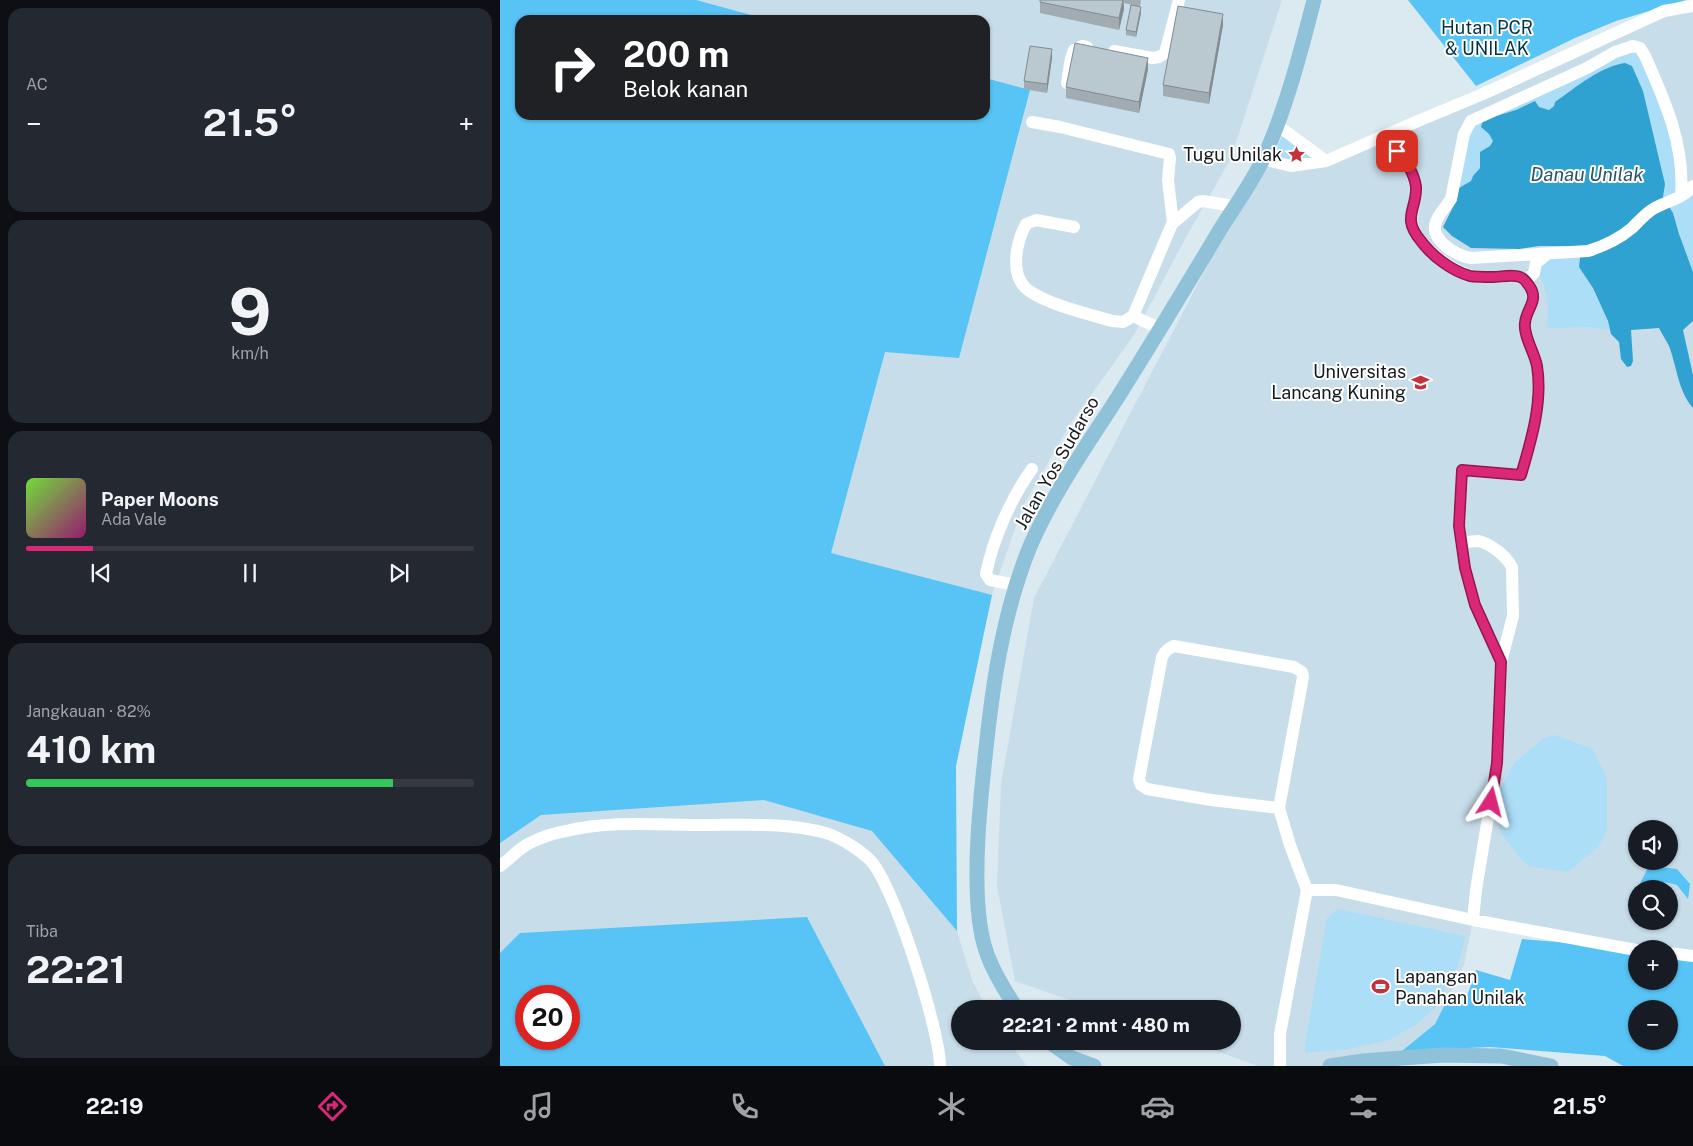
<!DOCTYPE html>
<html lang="id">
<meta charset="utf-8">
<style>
body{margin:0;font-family:"Public Sans",sans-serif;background:#242831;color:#f1f3f6;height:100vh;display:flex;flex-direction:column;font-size:19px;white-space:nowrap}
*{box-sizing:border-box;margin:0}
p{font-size:16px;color:#9ea1a6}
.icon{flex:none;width:28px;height:28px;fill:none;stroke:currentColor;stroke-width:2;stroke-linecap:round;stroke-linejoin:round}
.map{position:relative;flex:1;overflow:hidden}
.side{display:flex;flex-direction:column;gap:8px;padding:8px;background:#0d0f14;width:500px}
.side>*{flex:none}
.hud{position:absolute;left:15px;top:15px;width:475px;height:105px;border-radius:15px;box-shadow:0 1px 4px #0004;background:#202124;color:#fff;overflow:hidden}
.fabs{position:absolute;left:1128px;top:820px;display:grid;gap:10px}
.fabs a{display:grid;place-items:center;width:50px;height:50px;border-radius:50%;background:#171b24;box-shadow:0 1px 4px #0004;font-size:25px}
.speed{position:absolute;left:15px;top:985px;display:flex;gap:10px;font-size:25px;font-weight:700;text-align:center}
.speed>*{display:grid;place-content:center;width:65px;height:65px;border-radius:50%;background:#171b24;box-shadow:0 1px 4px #0004;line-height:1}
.speed .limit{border:8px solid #d22;background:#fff;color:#111}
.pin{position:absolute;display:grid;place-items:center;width:42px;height:42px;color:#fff;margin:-21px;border-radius:10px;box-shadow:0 2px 8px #0006}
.me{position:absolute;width:55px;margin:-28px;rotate:9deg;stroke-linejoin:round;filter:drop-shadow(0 0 4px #0008)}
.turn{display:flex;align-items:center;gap:18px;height:105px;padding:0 25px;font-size:22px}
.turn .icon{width:65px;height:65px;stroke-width:2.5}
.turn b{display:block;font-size:35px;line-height:42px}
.big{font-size:38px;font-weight:700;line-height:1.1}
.side .tile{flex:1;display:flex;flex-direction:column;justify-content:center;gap:8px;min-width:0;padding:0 18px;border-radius:15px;background:#242831}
.side .dial{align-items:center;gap:0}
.dial b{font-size:65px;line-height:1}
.song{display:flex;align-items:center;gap:15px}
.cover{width:60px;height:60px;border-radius:8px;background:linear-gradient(135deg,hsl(100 70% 55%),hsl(320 70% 35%))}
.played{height:5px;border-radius:2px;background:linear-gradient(90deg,#db2777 15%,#363941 15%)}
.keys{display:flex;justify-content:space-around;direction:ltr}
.heat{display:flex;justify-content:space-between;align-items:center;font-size:28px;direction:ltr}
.charge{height:8px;border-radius:4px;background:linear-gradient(90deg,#34c759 82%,#363941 0)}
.trip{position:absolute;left:451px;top:1000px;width:290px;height:50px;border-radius:25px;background:#171b24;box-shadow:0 1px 4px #0004;font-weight:700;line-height:50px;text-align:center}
.tab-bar{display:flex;height:80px;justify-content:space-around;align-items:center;background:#090b0e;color:#9ea1a6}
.tab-bar .icon{width:35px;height:35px}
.tab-bar .current{color:#db2777}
.tab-bar b{font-size:22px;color:#f1f3f6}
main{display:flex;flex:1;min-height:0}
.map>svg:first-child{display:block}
.built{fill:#c7dde9;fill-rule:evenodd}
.green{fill:#acdef8}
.forest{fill:#57c4f5;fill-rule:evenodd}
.water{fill:#2fa2d2}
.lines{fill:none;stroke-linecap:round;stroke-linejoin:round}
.minor{stroke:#fff;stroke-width:12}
.major{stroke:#8fc2d9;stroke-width:15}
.wall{fill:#a0acb2}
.shaded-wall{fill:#828c91}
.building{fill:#bac8cf;stroke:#828c91}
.route-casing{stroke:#8e194d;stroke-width:12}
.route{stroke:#db2777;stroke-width:9}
.labels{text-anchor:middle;stroke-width:4;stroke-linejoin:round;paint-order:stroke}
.park-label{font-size:18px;fill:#003347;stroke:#fff}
.poi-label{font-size:18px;fill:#161b1d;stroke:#fff;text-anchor:end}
.street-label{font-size:18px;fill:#161b1d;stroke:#fff}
.water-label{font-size:19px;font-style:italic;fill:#28556a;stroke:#fff}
</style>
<main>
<section class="side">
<div class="tile"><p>AC</p>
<div class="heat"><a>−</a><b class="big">21.5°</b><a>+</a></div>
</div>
<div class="tile dial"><b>9</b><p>km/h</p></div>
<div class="tile">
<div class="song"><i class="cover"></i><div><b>Paper Moons</b><p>Ada Vale</p></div></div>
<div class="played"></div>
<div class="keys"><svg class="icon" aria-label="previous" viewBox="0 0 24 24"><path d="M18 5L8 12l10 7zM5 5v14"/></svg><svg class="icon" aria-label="pause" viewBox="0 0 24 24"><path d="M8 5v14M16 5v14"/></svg><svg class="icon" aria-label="next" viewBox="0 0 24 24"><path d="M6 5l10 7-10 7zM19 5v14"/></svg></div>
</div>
<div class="tile"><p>Jangkauan · 82%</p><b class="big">410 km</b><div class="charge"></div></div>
<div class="tile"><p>Tiba</p><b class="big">22:21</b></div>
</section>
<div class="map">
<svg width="1193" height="1066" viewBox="0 0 1193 1066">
<rect width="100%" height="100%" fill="#dbeaf1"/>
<!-- built -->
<path class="built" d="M 0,0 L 782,0 L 731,158 L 684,241 L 634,335 L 571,423 L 523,506 L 487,609 L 456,766 L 452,819 L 457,931 L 472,980 L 487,1009 L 460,1009 L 460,1041 L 508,1041 L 527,1066 L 0,1066 ZM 20,20 L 485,20 L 485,115 L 20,115 ZM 26,996 L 69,996 L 69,1039 L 26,1039 Z
M 1193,6 L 1193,956 L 1169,949 L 1136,949 L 973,920 L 964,965 L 935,1024 L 902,1051 L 821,1066 L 758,1066 L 688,1041 L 732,1041 L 732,1009 L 595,1009 L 515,981 L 497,886 L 501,784 L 534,598 L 763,159 L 826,161 L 1119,31 ZM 1136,829 L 1169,829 L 1169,861 L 1136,861 ZM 1136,889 L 1169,889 L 1169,921 L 1136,921 Z"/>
<!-- green -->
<path class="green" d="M 1133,49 L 1139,50 L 1147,65 L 1159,92 L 1179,162 L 1179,183 L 1174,197 L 1165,200 L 1163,197 L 1165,184 L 1143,91 L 1132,66 C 1131,66 1125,63 1125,63 C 1110,61 1069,93 1055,102 L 1054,105 L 1049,110 L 1039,107 L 1035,102 L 1016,110 L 983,120 L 981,127 L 989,134 L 993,141 L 990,146 L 980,152 L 980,168 L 973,176 L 971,181 L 959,188 L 956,187 L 967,140 L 968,129 C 990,108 1022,101 1050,89 C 1073,78 1096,66 1119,55 L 1125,50 Z
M 782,136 L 811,157 L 813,161 L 775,159 L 774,155 Z
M 1193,190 L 1193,272 L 1179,234 L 1173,213 L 1169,206 Z
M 1080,256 L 1079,267 C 1092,287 1104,307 1110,330 L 1089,327 L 1047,328 C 1048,306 1050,291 1037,272 L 1042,260 Z
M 1055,735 L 1093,749 L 1107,779 L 1107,831 L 1098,847 L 1068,872 L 1029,866 L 1020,858 L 1001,833 L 997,810 L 999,792 L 1014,763 L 1044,738 Z
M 837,909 L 965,936 L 958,966 L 935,1008 L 918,1023 L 889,1040 L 849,1049 L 805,1053 L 805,1044 L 827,918 Z"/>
<!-- forest -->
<path class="forest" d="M 0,0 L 196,0 L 270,20 L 20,20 L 20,115 L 485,115 L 485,78 L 530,90 L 459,358 L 385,352 L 331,553 L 492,595 L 456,766 L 457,931 L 372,831 L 264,800 L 41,815 L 0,843 Z
M 908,0 L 1186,0 L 1116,21 L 1075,38 L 976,86 Z
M 1149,866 L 1177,869 L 1190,884 L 1188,899 L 1177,885 L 1169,883 L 1156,881 L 1143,883 L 1137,889 Z
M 307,917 L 385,1066 L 0,1066 L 0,953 L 20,933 ZM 69,996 L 69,1039 L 26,1039 L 26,996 Z
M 1022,939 L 1070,943 L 1136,953 L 1136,981 L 1169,981 L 1169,959 L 1193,961 L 1193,1066 L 1123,1066 L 1105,1056 L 990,1047 L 902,1051 L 935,1024 L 950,994 L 967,996 L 976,970 L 1010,980 ZM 1136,1009 L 1169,1009 L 1169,1041 L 1136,1041 Z"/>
<!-- water -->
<path class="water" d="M 1125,63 L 1132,66 L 1143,91 L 1165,184 L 1163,197 L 1173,213 L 1179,234 L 1193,272 L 1193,321 L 1183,330 L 1193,375 L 1193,408 C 1178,391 1177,367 1169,346 C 1166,340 1162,334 1159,328 L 1131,330 L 1133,361 L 1131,366 L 1127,367 L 1121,359 L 1119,342 L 1111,334 L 1108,321 L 1093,288 L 1079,267 L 1080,258 L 1074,247 L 1063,246 L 1039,246 L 1019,249 L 971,248 L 952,236 L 943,227 L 953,207 L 959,188 L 971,181 L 973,176 L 980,168 L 980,152 L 990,146 L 993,141 L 989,134 L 981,127 L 983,120 L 1016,110 L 1035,101 L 1039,107 L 1049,110 L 1054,106 L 1055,102 C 1075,88 1101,66 1125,63 Z"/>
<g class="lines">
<!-- minor -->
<path class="minor" d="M 614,51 L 653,58 L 659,57 L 665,53 L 679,0
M 567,83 L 571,58 L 574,50 L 582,46 L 587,47
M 532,122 L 560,127 L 669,154 L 670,158 L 668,180 L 673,223
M 777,125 L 826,161
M 885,135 C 897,150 911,164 915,183 C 920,207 901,216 921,241 C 931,254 957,274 974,276 C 980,277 987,277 993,277 C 1001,277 1012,274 1019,277 C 1025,279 1027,283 1030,287 C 1039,300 1027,309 1025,323 C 1023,335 1035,354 1037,366 C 1043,402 1031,441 1021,475 L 962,470 L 959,526 L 965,568 L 975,605 L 1001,662 L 997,763 L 976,890 L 973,920
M 763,159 L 791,166 L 826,161 L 918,121 L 983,94 L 1164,11 L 1193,6
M 1181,196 C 1185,145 1165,101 1145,56 L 1140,48 L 1133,46 L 1115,52 L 1087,68 L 971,121 L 964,134 L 951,199 C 946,207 939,213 936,222 C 929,240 957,256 971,258 L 1088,251 C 1104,246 1119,239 1132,228 C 1139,221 1145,214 1153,209 C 1166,201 1183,199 1193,186
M 574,227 L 536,220 L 526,224 C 516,243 508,278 531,292 C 550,305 589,314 612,321 L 623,322 L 633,316 L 672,224 L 698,202 L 703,201 L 734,206
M 1026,281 L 1034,273 L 1036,263 L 1047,254
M 633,316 L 661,329
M 961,543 C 967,542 973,541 979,541 C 991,544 1006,556 1012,567 L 1013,616 L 1001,662
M 516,585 L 490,580 L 486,574 C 493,539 511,498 532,469
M 779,808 L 711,800 L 647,789 L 641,785 L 639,779 L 662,657 C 665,651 668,648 674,646 L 794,667 L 802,672 L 803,677 L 779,808 L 790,845 L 807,890
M 0,866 C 10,859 19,848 30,843 C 40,838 54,833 66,831 C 111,820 159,825 205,825 C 244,825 291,822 329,834 C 342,839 360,850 370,860 C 394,884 440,1031 440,1066
M 1169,953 L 1193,956
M 780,1066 L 780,1034 L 807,890 L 836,890 L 973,920 L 1136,950"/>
<!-- major -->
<path class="major" d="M 517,1009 C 505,991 493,972 486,951 C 472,910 477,840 481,797 C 489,713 498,623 531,544 C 554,492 587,445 618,397 C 653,341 687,285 721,228 C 735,206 753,181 764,157 C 786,109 801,51 814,0
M 548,1041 L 572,1058 L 594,1066
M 830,1066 L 863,1061 L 943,1055 L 1001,1056 L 1051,1066"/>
</g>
<!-- wall -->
<path class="wall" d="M 540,0 L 641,0 L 640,7 L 624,3 L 624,9 L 619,30 L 540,13 Z
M 641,13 L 636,37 L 626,35 L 626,30 Z
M 723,25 L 709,104 L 663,96 L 663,85 Z
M 552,58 L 547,93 L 524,89 L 524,81 Z
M 648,69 L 639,113 L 566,98 L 566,87 Z"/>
<!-- shaded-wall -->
<path class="shaded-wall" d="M 623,0 L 624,9 L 619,30 L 619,18 Z
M 641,7 L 641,13 L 636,37 L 636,32 Z
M 723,14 L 723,25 L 709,104 L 709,93 Z
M 552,49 L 552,58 L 547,93 L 547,84 Z
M 648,58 L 648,69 L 639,113 L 639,102 Z"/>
<!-- building -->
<path class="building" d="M 540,0 L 623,0 L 619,18 L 540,2 Z
M 631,5 L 641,7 L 636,32 L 626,30 Z
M 678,6 L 723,14 L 709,93 L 663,85 Z
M 575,43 L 648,58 L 639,102 L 566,87 Z
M 530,46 L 552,49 L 547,84 L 524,81 Z"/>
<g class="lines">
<defs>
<path id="route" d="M 897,151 C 906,162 914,172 916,187 C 917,210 901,217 921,241 C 932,256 952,271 970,276 C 977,277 986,277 993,277 C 1001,277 1012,274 1020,277 C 1025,279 1027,283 1030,287 C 1039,301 1026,309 1025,323 C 1023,335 1035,354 1037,366 C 1043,402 1031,441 1021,475 L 962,470 L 959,526 L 965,568 L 975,605 L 1001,662 L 997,763 L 991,802"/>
</defs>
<!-- route casing -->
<use href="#route" class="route-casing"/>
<!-- route -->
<use href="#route" class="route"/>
</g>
<!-- icons -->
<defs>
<symbol id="sight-bare" viewBox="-9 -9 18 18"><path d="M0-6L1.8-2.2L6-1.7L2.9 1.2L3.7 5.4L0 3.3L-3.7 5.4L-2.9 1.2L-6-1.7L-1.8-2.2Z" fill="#c3323f" stroke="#fff" stroke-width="2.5" paint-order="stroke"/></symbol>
<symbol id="university-bare" viewBox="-9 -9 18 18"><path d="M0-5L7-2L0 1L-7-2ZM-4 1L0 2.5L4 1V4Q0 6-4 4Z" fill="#c3323f" stroke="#fff" stroke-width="2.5" paint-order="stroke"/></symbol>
<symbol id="stadium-bare" viewBox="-9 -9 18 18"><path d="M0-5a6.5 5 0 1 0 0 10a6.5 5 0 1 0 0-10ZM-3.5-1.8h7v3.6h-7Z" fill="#c3323f" stroke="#fff" stroke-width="2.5" paint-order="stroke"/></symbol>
</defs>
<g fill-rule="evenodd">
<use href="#sight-bare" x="784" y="142" width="25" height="25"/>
<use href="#university-bare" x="908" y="370" width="25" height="25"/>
<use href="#stadium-bare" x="868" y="974" width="25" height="25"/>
</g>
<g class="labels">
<!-- park labels -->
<g class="park-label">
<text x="987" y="34">Hutan PCR<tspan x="987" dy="21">&amp; UNILAK</tspan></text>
</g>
<!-- poi labels -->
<g class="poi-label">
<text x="782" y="161">Tugu Unilak</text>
<text x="906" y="378">Universitas<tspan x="906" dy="21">Lancang Kuning</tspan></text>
<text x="895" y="983" text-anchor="start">Lapangan<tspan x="895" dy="21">Panahan Unilak</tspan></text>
</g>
<!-- street labels -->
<g class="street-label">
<text transform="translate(557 463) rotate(-60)" y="6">Jalan Yos Sudarso</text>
</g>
<!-- water labels -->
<g class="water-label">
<text x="1087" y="181">Danau Unilak</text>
</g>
</g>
</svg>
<div class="fabs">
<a><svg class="icon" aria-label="sound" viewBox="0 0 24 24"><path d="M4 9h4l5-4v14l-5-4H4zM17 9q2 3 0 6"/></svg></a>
<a><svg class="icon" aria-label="search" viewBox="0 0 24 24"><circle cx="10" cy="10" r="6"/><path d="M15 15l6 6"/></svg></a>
<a>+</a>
<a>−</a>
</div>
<div class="speed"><div class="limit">20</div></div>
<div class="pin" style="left:897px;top:151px;background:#d93025"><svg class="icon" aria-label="arrive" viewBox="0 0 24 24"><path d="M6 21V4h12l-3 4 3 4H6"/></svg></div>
<svg class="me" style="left:991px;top:802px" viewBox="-20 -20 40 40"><path d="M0-17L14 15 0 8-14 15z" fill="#db2777" stroke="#fff" stroke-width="4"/></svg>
<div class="trip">22:21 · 2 mnt · 480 m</div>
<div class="hud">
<div class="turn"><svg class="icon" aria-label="right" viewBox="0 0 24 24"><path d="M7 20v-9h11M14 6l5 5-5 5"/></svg><div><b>200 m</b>Belok kanan</div></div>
</div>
</div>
</main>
<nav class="tab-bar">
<b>22:19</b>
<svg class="icon current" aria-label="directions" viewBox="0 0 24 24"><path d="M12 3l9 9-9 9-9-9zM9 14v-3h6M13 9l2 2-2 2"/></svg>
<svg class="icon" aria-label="music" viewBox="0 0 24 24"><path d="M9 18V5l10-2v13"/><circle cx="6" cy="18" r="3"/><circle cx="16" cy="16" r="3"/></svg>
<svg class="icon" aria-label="phone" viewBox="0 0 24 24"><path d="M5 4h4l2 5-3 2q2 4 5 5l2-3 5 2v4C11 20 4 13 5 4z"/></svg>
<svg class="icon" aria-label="climate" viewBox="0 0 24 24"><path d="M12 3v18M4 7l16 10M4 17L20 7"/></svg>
<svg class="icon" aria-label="car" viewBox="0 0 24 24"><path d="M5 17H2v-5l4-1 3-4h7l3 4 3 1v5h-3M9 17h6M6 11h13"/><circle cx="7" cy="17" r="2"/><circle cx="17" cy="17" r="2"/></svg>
<svg class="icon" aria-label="filters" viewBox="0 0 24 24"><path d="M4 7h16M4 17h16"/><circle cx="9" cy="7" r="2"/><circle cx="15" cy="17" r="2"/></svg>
<b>21.5°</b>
</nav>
